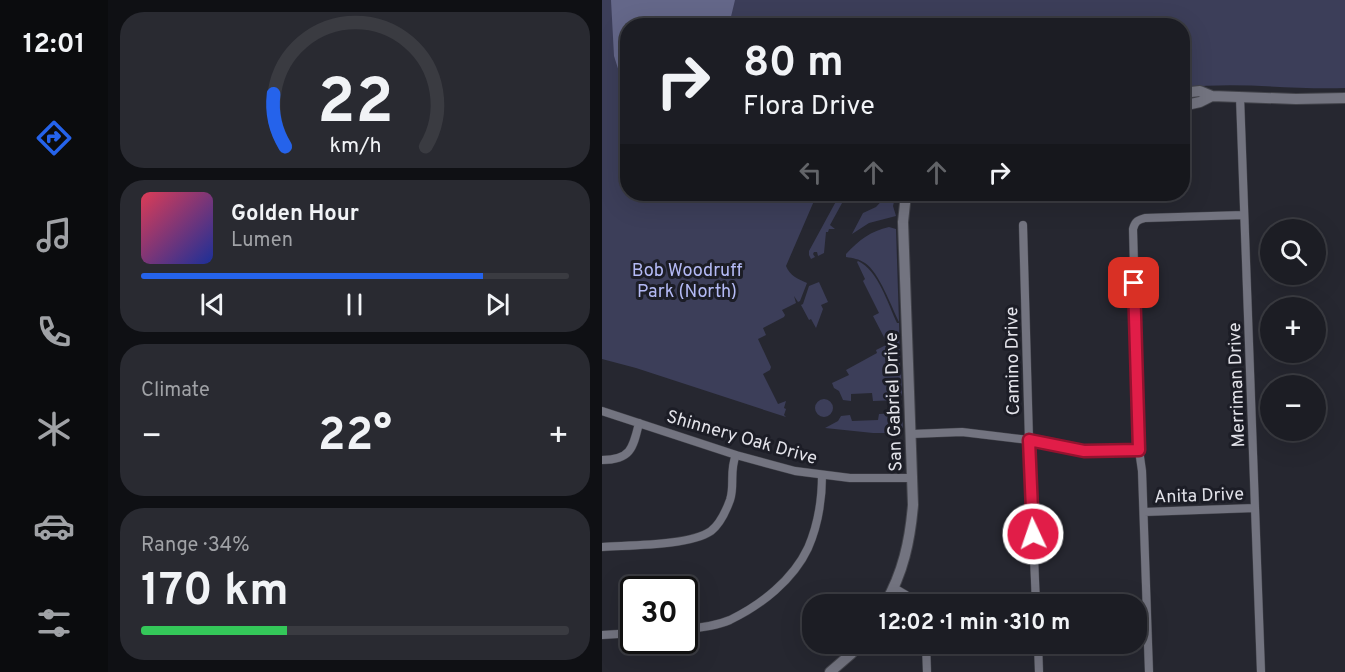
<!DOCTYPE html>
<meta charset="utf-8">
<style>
body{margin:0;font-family:Overpass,sans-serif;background:#292a31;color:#f1f3f6;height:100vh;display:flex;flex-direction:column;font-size:22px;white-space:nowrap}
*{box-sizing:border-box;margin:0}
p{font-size:20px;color:#a0a2a6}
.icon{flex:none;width:33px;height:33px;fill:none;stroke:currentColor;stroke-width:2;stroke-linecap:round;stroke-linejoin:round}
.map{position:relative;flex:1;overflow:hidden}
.panel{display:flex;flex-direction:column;gap:12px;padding:12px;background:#0f1014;width:494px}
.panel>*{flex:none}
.guide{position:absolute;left:18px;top:18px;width:570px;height:183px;border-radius:24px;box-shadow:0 6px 24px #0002,0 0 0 2px #3a3b41;background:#1c1d24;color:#f1f3f6;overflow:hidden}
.controls{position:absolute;left:658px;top:219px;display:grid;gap:12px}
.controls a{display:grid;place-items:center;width:66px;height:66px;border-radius:50%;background:#1c1d24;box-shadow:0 6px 24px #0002,0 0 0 2px #3a3b41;font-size:30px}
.speed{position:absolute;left:18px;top:576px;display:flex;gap:12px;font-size:30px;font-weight:700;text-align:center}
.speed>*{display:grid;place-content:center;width:78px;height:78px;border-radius:50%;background:#1c1d24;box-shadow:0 6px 24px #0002,0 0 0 2px #3a3b41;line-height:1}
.speed .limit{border:3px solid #111;border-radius:9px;background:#fff;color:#111}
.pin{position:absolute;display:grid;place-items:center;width:51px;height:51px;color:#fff;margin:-26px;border-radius:12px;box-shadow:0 3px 9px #0006}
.me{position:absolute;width:66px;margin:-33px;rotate:357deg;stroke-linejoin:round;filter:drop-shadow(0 0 4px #0008)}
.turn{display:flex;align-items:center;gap:21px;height:126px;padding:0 24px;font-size:27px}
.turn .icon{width:78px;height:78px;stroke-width:2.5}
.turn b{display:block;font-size:42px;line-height:51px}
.lanes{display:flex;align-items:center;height:57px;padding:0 24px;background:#0003;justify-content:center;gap:30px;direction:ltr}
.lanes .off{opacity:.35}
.big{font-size:45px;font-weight:700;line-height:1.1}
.panel .card{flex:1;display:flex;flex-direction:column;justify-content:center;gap:9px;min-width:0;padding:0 21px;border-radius:24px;background:#292a31}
.panel .dial{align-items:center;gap:0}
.dial svg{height:156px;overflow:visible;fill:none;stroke:#3a3b41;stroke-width:7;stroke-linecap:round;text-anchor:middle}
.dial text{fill:#f1f3f6;stroke:none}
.song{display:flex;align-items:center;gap:18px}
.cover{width:72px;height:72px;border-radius:9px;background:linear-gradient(135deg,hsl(350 70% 55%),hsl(230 70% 35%))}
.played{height:6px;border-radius:3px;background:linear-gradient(90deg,#2563eb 80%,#3a3b41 80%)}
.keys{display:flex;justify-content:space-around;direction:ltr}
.heat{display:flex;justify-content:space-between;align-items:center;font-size:33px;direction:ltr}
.charge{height:9px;border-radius:4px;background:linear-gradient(90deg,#34c759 34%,#3a3b41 0)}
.trip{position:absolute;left:200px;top:594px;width:345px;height:60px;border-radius:24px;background:#1c1d24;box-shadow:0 6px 24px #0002,0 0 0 2px #3a3b41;font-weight:700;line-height:60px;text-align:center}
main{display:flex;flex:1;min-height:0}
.menu{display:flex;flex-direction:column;width:108px;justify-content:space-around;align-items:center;background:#0b0c0e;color:#a0a2a6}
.menu .icon{width:42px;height:42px}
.menu .on{color:#2563eb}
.menu b{font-size:27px;color:#f1f3f6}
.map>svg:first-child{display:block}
.green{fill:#3c3e59}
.water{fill:#646789}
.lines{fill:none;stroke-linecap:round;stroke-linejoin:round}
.street-casing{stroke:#42434a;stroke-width:9}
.secondary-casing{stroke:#42434a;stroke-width:12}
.street{stroke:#737480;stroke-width:8}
.secondary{stroke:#737480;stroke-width:10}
.route-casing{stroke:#92132f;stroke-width:15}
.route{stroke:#e11d48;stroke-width:10}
.labels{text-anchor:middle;stroke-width:6;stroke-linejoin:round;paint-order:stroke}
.park-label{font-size:18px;fill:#b4baf5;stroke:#1c1d26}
.street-label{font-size:18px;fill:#e3e3ea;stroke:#1c1d26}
</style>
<main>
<nav class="menu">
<b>12:01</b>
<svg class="icon on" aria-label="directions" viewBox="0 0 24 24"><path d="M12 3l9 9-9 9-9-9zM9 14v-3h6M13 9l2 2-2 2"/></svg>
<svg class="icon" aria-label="music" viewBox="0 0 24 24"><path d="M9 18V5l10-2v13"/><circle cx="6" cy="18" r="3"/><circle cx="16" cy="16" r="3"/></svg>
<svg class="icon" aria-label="phone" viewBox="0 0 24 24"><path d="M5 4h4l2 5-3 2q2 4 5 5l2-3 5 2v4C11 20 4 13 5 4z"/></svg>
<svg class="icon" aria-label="climate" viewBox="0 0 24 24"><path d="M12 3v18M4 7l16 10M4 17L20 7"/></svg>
<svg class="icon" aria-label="car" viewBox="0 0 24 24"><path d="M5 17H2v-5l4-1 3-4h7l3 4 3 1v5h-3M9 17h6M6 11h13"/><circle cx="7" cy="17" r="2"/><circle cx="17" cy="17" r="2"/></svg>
<svg class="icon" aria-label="filters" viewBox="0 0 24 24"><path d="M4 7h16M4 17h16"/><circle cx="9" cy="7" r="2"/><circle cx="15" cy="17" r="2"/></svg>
</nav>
<section class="panel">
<div class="card dial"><svg viewBox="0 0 100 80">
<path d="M14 69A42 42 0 1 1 86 69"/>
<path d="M14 69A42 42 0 0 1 8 42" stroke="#2563eb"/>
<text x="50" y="56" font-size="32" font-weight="700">22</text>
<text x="50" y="72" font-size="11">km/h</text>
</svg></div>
<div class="card">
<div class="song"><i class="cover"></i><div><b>Golden Hour</b><p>Lumen</p></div></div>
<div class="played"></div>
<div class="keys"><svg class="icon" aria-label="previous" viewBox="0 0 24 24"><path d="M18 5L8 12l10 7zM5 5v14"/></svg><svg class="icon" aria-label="pause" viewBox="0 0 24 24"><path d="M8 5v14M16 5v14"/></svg><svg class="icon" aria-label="next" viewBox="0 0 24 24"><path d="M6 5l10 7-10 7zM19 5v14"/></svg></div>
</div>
<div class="card"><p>Climate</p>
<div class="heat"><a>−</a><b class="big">22°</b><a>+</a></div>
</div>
<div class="card"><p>Range · 34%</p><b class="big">170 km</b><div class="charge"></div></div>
</section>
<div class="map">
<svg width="744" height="672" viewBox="0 0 744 672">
<rect width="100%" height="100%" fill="#262730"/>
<!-- green -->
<path class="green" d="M 0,0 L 743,0 L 743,88 C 689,90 635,81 581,88 L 580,26 L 26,26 L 26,194 L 215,194 L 184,266 C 188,276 196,279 205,283 L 198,301 L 196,302 L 192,296 L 194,303 L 180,310 L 183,315 L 182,317 L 161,328 L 164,335 L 156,339 L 169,367 L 168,370 L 161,374 L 176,404 L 184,401 L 182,408 L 184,409 L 182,415 L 184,417 L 34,368 L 0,359 Z
M 238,194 L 245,194 L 228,225 L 233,229 L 227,229 L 226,232 L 224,232 L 222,253 L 216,256 L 215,252 L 212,252 L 211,254 L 213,257 L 209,259 L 207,255 L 207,251 Z
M 286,194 L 294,194 L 291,206 L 294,216 L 267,223 L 250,234 L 261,213 L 274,207 Z
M 287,227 L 294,229 L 297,322 C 289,306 277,272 263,263 C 257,259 251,258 244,257 L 244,254 C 257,240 269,231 287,227 Z
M 256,261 C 276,270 286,304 295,323 L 297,323 L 298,368 L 271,316 L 277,313 L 261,281 L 263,279 L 255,262 Z
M 217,282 L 226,302 L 219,305 L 221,309 L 214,328 L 209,319 L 207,320 L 199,305 L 201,304 L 207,286 Z
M 284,345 L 297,370 L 299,369 L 300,395 L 296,400 L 271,401 L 270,393 L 249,394 L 249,401 L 241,400 L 237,391 L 232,388 L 230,383 L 247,375 L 244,370 L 275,353 L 274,350 Z
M213 408a9 9 0 1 1 18 0a9 9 0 1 1-18 0Z
M 297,413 L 300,415 L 301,429 L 299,433 L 271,433 L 223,428 L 236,421 L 239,416 L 248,415 L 250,421 L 276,420 L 277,414 Z"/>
<!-- water -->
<path class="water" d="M 9,0 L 133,0 L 127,25 L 26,26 L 25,84 L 19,78 L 12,56 Z"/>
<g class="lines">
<defs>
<path id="street" d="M 638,97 L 659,672
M 421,225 L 427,440 L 434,604
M 0,411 L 134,455 L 193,471 L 248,478 L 310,478
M 310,434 L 360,432 L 427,440 L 482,451 L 537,450
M 0,460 C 29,460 31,448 37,423
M 542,512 L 653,508
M 0,547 C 27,545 87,546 109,531 C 118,524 124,511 128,500 C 133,485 127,471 134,455
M 292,588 L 304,595 L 315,604
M 82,629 C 97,628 114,626 128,620 C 159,605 191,580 206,548 C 216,525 220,500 220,475
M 0,635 L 32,633
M 324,644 L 325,672
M 436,644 L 437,672
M 547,672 L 540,471 L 537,450 L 531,229 C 533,221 536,220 543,218 L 642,215"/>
<path id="secondary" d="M 580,93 L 598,91 L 610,96 L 694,99 L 744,98
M 580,106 L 598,102 L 610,96
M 283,604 C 301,573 308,541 311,505 L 301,222 L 304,194
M 228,672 L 249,654 L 258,644"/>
</defs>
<!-- street casing -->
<use href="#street" class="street-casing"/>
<!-- secondary casing -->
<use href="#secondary" class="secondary-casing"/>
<!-- street -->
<use href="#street" class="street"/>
<!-- secondary -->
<use href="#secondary" class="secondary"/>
</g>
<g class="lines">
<defs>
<path id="route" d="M 431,534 L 427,440 L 482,451 L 537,450 L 532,283"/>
</defs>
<!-- route casing -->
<use href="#route" class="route-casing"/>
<!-- route -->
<use href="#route" class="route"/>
</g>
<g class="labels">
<!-- park labels -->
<g class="park-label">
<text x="85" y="276">Bob Woodruff<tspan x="85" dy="21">Park (North)</tspan></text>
</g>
<!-- street labels -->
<g class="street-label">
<text transform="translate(410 361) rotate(-91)" y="6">Camino Drive</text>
<text transform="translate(634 385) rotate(-92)" y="6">Merriman Drive</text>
<text transform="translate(291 402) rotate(-92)" y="6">San Gabriel Drive</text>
<text transform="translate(140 437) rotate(16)" y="6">Shinnery Oak Drive</text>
<text transform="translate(597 495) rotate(-2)" y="6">Anita Drive</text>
</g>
</g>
</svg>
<div class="controls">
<a><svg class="icon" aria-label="search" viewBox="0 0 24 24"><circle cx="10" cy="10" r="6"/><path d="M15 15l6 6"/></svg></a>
<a>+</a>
<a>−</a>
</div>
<div class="speed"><div class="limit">30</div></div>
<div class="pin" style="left:532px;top:283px;background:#d93025"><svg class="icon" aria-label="arrive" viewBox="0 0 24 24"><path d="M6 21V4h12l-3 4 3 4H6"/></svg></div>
<svg class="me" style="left:431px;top:534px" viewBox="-20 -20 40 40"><circle r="17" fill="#e11d48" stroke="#fff" stroke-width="3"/><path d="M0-11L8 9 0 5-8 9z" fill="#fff"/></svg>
<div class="trip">12:02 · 1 min · 310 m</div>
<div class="guide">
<div class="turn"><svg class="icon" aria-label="right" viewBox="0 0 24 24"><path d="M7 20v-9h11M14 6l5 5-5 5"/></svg><div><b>80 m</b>Flora Drive</div></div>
<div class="lanes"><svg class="icon off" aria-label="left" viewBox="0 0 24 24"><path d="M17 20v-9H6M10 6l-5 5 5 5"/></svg><svg class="icon off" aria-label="ahead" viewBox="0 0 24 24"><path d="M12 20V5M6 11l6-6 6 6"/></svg><svg class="icon off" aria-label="ahead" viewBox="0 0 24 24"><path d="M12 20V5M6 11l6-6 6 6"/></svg><svg class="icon" aria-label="right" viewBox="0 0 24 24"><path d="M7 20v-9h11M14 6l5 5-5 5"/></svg></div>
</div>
</div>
</main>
